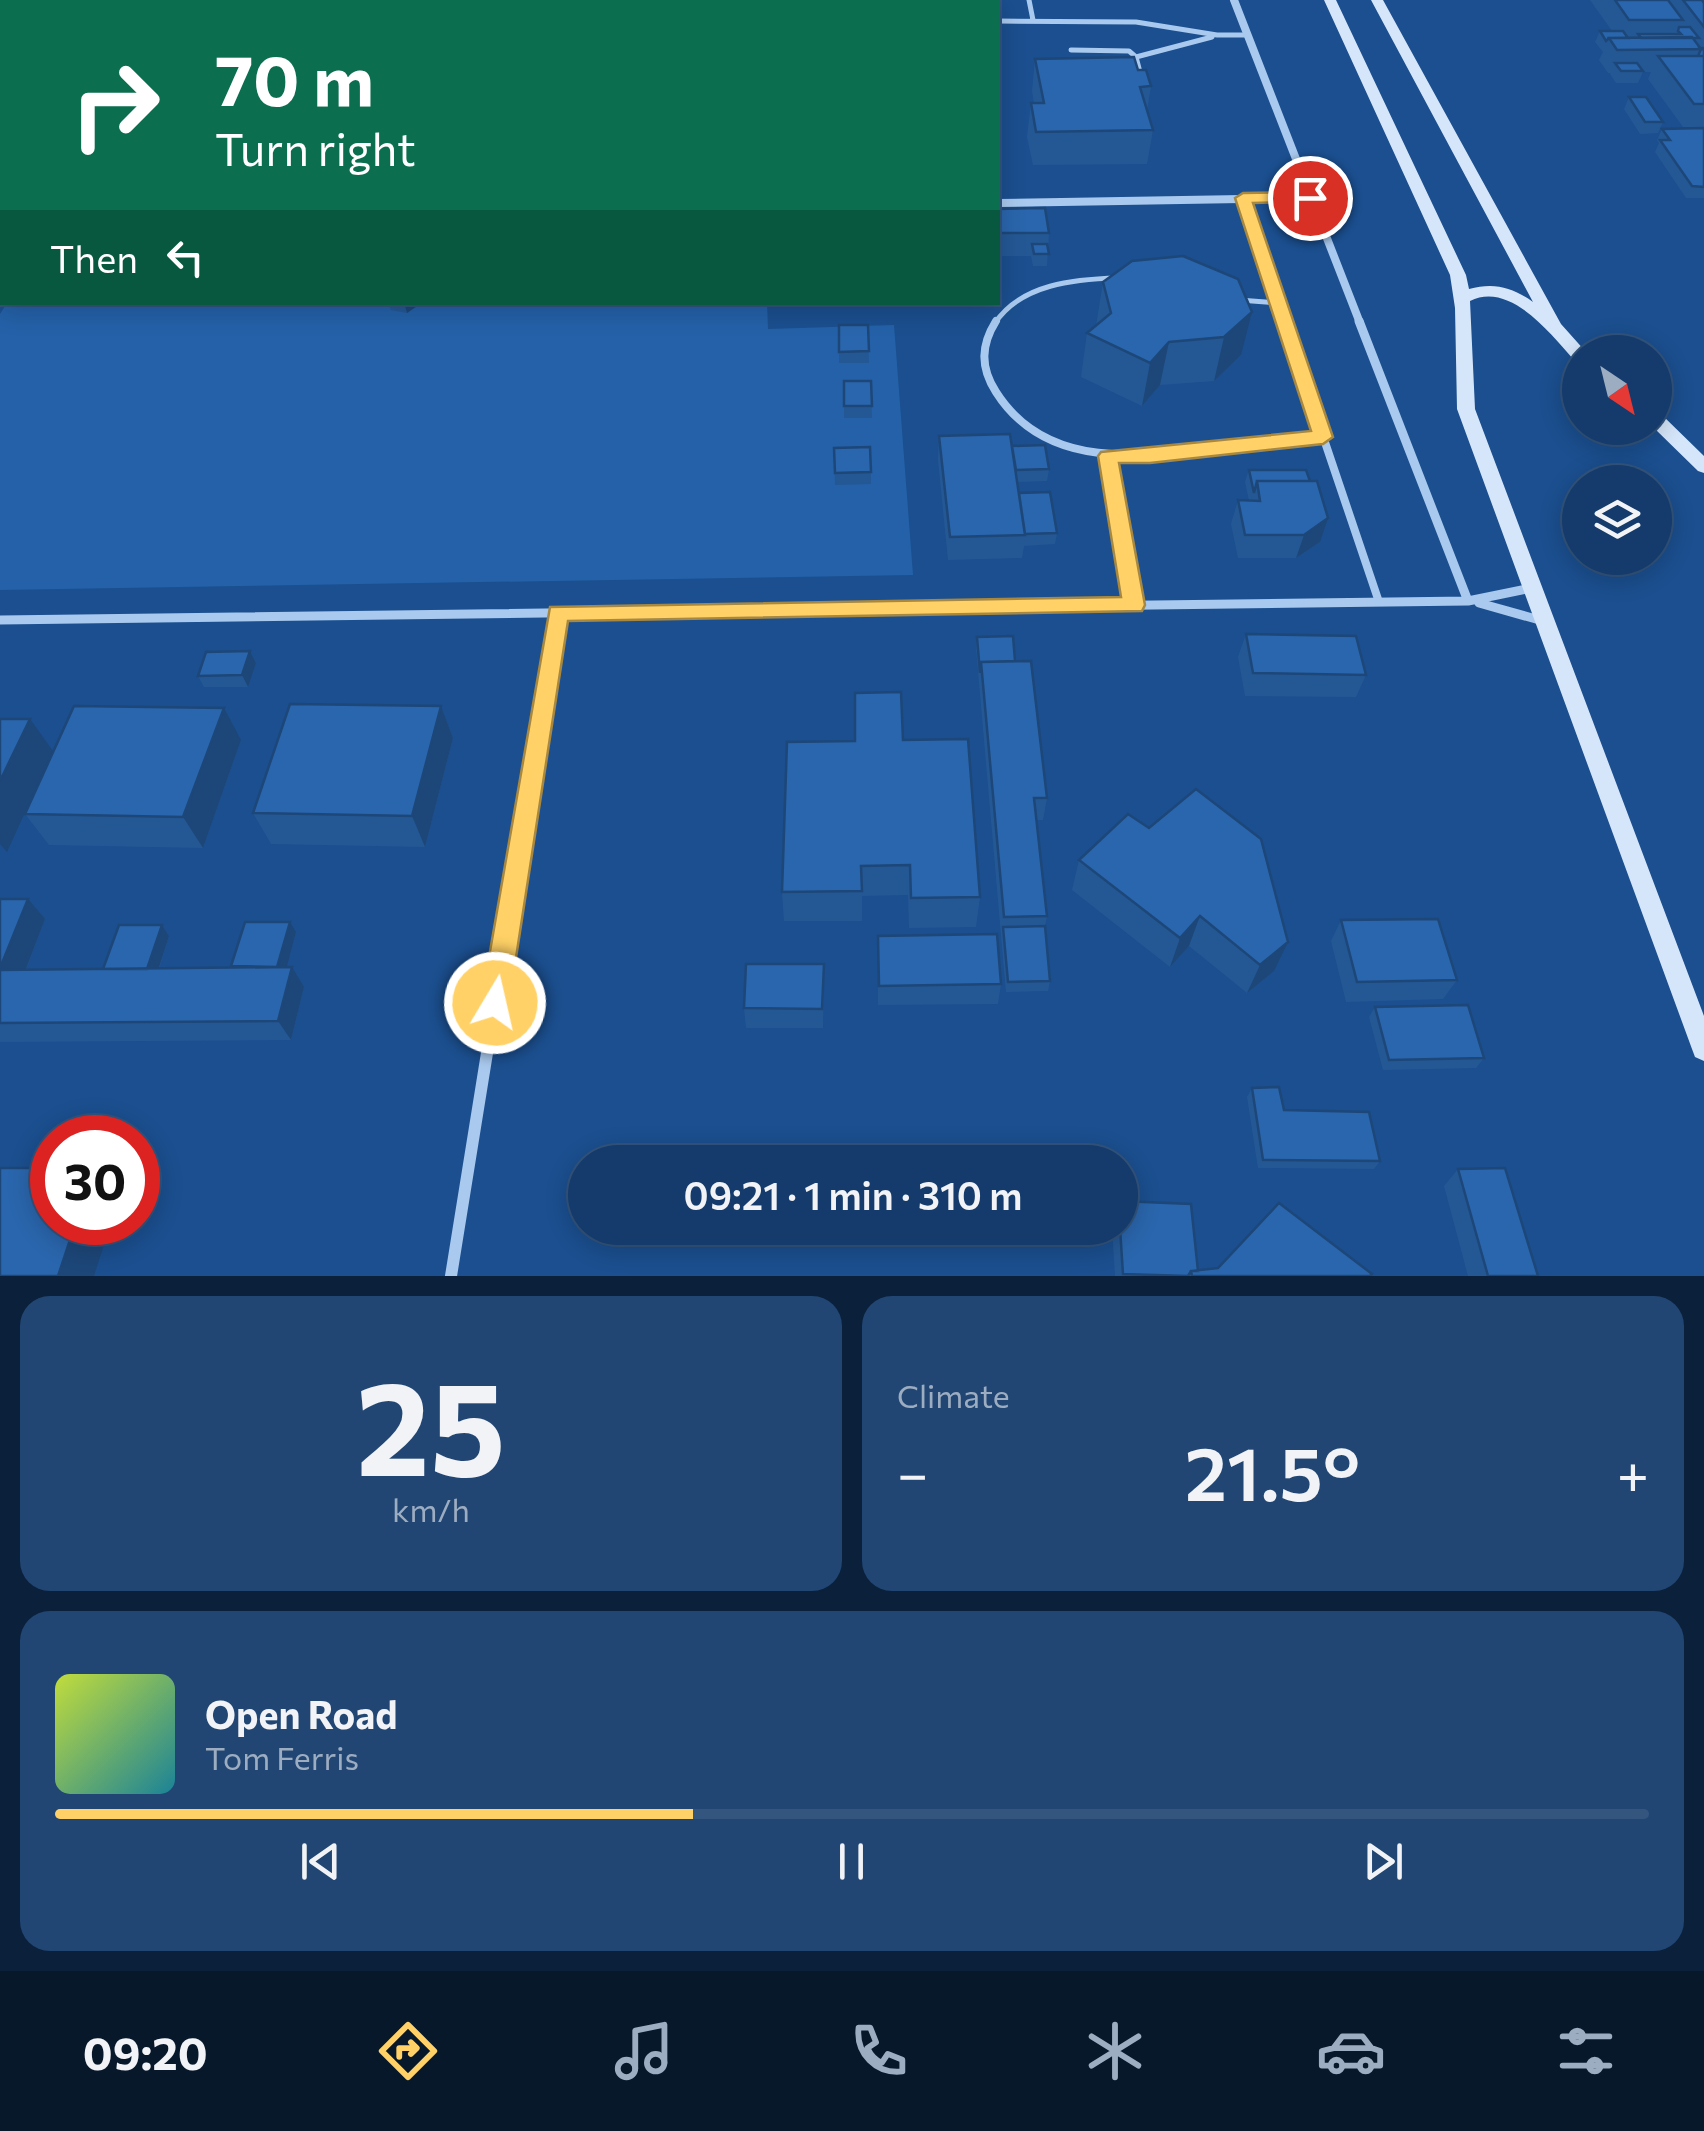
<!DOCTYPE html>
<meta charset="utf-8">
<style>
body{margin:0;font-family:Commissioner,sans-serif;background:#214673;color:#f1f3f6;height:100vh;display:flex;flex-direction:column;font-size:38px;white-space:nowrap}
*{box-sizing:border-box;margin:0}
p{font-size:32px;color:#9dadc1}
.icon{flex:none;width:55px;height:55px;fill:none;stroke:currentColor;stroke-width:2;stroke-linecap:round;stroke-linejoin:round}
.map{position:relative;height:1276px;overflow:hidden}
.sheet{display:flex;flex-direction:column;gap:20px;padding:20px;background:#0b203b;flex:1}
.sheet>*{flex:none}
.top-card{position:absolute;left:0px;top:0px;width:1000px;height:305px;box-shadow:0 5px 25px #0003,0 0 0 2px #33557e;background:#0b6e4f;color:#fff;overflow:hidden}
.needle{width:65px;rotate:145deg}
.controls{position:absolute;left:1562px;top:335px;display:grid;gap:20px}
.controls a{display:grid;place-items:center;width:110px;height:110px;border-radius:50%;background:#143b6b;box-shadow:0 5px 25px #0003,0 0 0 2px #33557e;font-size:50px}
.speed{position:absolute;left:30px;top:1115px;display:flex;gap:20px;font-size:50px;font-weight:700;text-align:center}
.speed>*{display:grid;place-content:center;width:130px;height:130px;border-radius:50%;background:#143b6b;box-shadow:0 5px 25px #0003,0 0 0 2px #33557e;line-height:1}
.speed .limit{border:15px solid #d22;background:#fff;color:#111}
.pin{position:absolute;display:grid;place-items:center;width:85px;height:85px;color:#fff;margin:-42px;border:5px solid #fff;border-radius:50%;box-shadow:0 2px 10px #0007}
.me{position:absolute;width:110px;margin:-55px;rotate:9deg;stroke-linejoin:round;filter:drop-shadow(0 0 8px #0008)}
.turn{display:flex;align-items:center;gap:35px;height:210px;padding:0 50px;font-size:45px}
.turn .icon{width:130px;height:130px;stroke-width:2.5}
.turn b{display:block;font-size:70px;line-height:85px}
.then{display:flex;align-items:center;height:95px;padding:0 50px;background:#0003;gap:20px;font-size:38px}
.big{font-size:75px;font-weight:600;line-height:1.1}
.sheet .widget{flex:1;display:flex;flex-direction:column;justify-content:center;gap:15px;min-width:0;padding:0 35px;border-radius:30px;background:#214673}
.sheet .dial{align-items:center;gap:0}
.dial b{font-size:130px;line-height:1}
.song{display:flex;align-items:center;gap:30px}
.cover{width:120px;height:120px;border-radius:15px;background:linear-gradient(135deg,hsl(70 70% 55%),hsl(190 70% 35%))}
.played{height:10px;border-radius:5px;background:linear-gradient(90deg,#ffd166 40%,#33557e 40%)}
.keys{display:flex;justify-content:space-around;direction:ltr}
.heat{display:flex;justify-content:space-between;align-items:center;font-size:55px;direction:ltr}
.sheet .tiles{flex:1;display:grid;gap:20px;grid-template-columns:1fr 1fr}
.widget:last-child{grid-column:span 2}
.trip{position:absolute;left:568px;top:1145px;width:570px;height:100px;border-radius:50px;background:#143b6b;box-shadow:0 5px 25px #0003,0 0 0 2px #33557e;font-weight:600;line-height:100px;text-align:center}
.dock{display:flex;height:160px;justify-content:space-around;align-items:center;background:#08182b;color:#9dadc1}
.dock .icon{width:70px;height:70px}
.dock .current{color:#ffd166}
.dock b{font-size:45px;color:#f1f3f6}
.map>svg:first-child{display:block}
.green{fill:#2461a8}
.lines{fill:none;stroke-linecap:round;stroke-linejoin:round}
.lane-far1{stroke:#a9c9ee;stroke-width:5}
.lane{stroke:#a9c9ee;stroke-width:8}
.street-far2{stroke:#a9c9ee;stroke-width:8}
.street-far1{stroke:#a9c9ee;stroke-width:9}
.street{stroke:#a9c9ee;stroke-width:12}
.secondary{fill:#d6e6fa;fill-rule:evenodd}
.wall{fill:#245895}
.shaded-wall{fill:#1d4779}
.building{fill:#2a66ad;stroke:#1d4779;stroke-width:2.5}
.route{fill:#ffd166;stroke:#a68842;stroke-width:2.5}
</style>
<div class="map">
<svg width="1704" height="1276" viewBox="0 0 1704 1276">
<rect width="100%" height="100%" fill="#1b4f8f"/>
<!-- green -->
<path class="green" d="M 767,302 L 768,329 L 894,325 L 913,575 L 0,590 L 0,314 L 7,303 Z"/>
<g class="lines">
<!-- lane-far1 -->
<path class="lane-far1" d="M 1029,0 L 1033,20
M 998,21 L 1136,22 L 1217,35 L 1248,35
M 1071,50 L 1129,51 L 1136,57 L 1142,80
M 1136,57 L 1212,37
M 1243,198 L 1285,323
M 1239,300 L 1279,303
M 995,323 C 1021,284 1075,279 1118,278"/>
<!-- lane -->
<path class="lane" d="M 996,321 C 981,345 980,367 996,392 C 1048,474 1149,456 1230,444 C 1261,440 1292,439 1323,437
M 1284,321 L 1379,602
M 1108,456 L 1134,605"/>
<!-- street-far2 -->
<path class="street-far2" d="M 1234,0 L 1360,323
M 0,152 L 2,148
M 998,203 L 1310,198"/>
<!-- street-far1 -->
<path class="street-far1" d="M 1359,321 L 1468,601
M 1479,603 L 1543,621
M 0,620 L 1468,601 L 1531,588
M 538,739 L 558,613"/>
<!-- street -->
<path class="street" d="M 451,1276 L 538,737"/>
<!-- secondary -->
<path class="secondary" d="M 1324,0 L 1336,0 L 1466,275 L 1469,289 C 1494,282 1512,287 1533,302 L 1371,0 L 1383,0 L 1561,324 L 1586,352 L 1580,352 L 1580,361 L 1574,360 C 1550,333 1510,281 1470,301 L 1475,409 L 1704,1016 L 1704,1061 L 1695,1057 L 1692,1049 L 1457,409 L 1455,308 L 1450,275 Z
M 1655,412 L 1661,414 L 1704,456 L 1704,473 L 1698,471 L 1654,428 Z"/>
</g>
<!-- wall -->
<path class="wall" d="M 825,0 L 924,0 L 825,2 Z
M 1590,0 L 1704,0 L 1704,127 L 1683,127 L 1648,79 L 1651,72 L 1643,72 L 1638,83 L 1616,83 L 1610,74 L 1611,73 L 1608,73 L 1599,60 L 1603,52 L 1595,42 L 1600,31 L 1612,31 Z
M 1035,59 L 1151,86 L 1147,110 L 1153,130 L 1147,164 L 1033,165 L 1027,137 L 1031,103 L 1034,103 L 1032,91 Z
M 1629,97 L 1663,122 L 1658,133 L 1640,134 L 1624,109 Z
M 1704,128 L 1704,198 L 1686,198 L 1655,152 L 1659,143 L 1657,140 L 1662,129 Z
M 998,209 L 1049,233 L 1047,266 L 1033,266 L 1031,256 L 998,256 Z
M 1183,256 L 1241,355 L 1214,381 L 1160,385 L 1142,406 L 1081,377 L 1087,333 L 1096,326 L 1103,282 Z
M 388,302 L 419,302 L 420,304 L 407,313 L 391,310 Z
M 779,302 L 858,302 L 858,306 L 779,307 Z
M 839,325 L 868,325 L 869,363 L 839,363 Z
M 844,381 L 871,381 L 872,418 L 844,418 Z
M 939,436 L 1012,446 L 1049,469 L 1047,481 L 1017,482 L 1019,493 L 1057,533 L 1055,544 L 1024,546 L 1022,558 L 948,560 L 938,460 Z
M 834,448 L 871,472 L 871,484 L 835,485 Z
M 1249,470 L 1320,542 L 1296,558 L 1238,558 L 1231,524 L 1238,500 L 1249,500 L 1245,482 Z
M 1246,634 L 1366,675 L 1356,697 L 1245,696 L 1238,657 Z
M 977,637 L 1016,661 L 1047,798 L 1043,820 L 1036,820 L 1047,916 L 1045,926 L 1050,981 L 1048,991 L 1006,992 L 976,648 Z
M 250,651 L 256,663 L 248,687 L 204,687 L 198,676 Z
M 441,706 L 453,738 L 425,847 L 271,844 L 253,813 Z
M 241,740 L 203,848 L 49,845 L 25,814 Z
M 903,740 L 980,897 L 976,927 L 909,928 L 908,895 L 862,896 L 862,921 L 784,921 L 782,892 Z
M 1128,814 L 1274,971 L 1247,993 L 1189,946 L 1170,967 L 1072,890 L 1079,860 Z
M 0,899 L 45,919 L 26,970 L 103,969 L 162,925 L 169,936 L 159,969 L 233,968 L 231,966 L 296,932 L 286,967 L 304,987 L 291,1040 L 0,1042 Z
M 1341,920 L 1457,980 L 1443,999 L 1346,1002 L 1331,941 Z
M 878,936 L 1001,984 L 998,1004 L 878,1005 Z
M 824,964 L 823,1028 L 746,1028 L 744,1008 Z
M 1375,1007 L 1484,1058 L 1476,1068 L 1383,1070 L 1369,1017 Z
M 1252,1088 L 1284,1110 L 1380,1161 L 1374,1169 L 1258,1168 L 1247,1097 Z
M 1458,1169 L 1538,1276 L 1468,1276 L 1444,1186 Z
M 1112,1228 L 1120,1228 L 1198,1271 L 1370,1276 L 1115,1276 Z"/>
<!-- shaded-wall -->
<path class="shaded-wall" d="M 142,0 L 162,0 L 161,2 L 140,2 Z
M 404,302 L 419,302 L 420,304 L 407,313 Z
M 1252,312 L 1241,355 L 1214,381 L 1224,337 Z
M 1169,342 L 1160,385 L 1142,406 L 1150,363 Z
M 1328,518 L 1320,542 L 1296,558 L 1304,535 Z
M 250,651 L 256,663 L 248,687 L 242,675 Z
M 441,706 L 453,738 L 425,847 L 412,816 Z
M 224,708 L 241,740 L 203,848 L 183,817 Z
M 30,719 L 53,751 L 7,852 L 0,844 L 0,781 Z
M 28,899 L 45,919 L 18,990 L 0,971 L 0,968 Z
M 1200,916 L 1189,946 L 1170,967 L 1180,938 Z
M 290,922 L 296,932 L 284,977 L 277,967 Z
M 162,925 L 169,936 L 154,983 L 146,973 Z
M 1288,942 L 1274,971 L 1247,993 L 1260,965 Z
M 292,967 L 304,987 L 291,1040 L 278,1021 Z
M 76,1222 L 111,1222 L 94,1276 L 58,1276 Z"/>
<!-- building -->
<path class="building" d="M 115,0 L 142,0 L 140,2 L 113,2 Z
M 296,0 L 480,0 L 480,2 L 349,2 L 349,1 L 295,2 Z
M 1615,0 L 1668,0 L 1683,20 L 1629,20 Z
M 1683,0 L 1702,0 L 1704,3 L 1704,27 Z
M 1679,27 L 1690,27 L 1699,38 L 1641,38 L 1638,34 L 1681,34 L 1678,31 Z
M 1600,31 L 1623,31 L 1628,38 L 1609,38 L 1606,41 Z
M 1692,37 L 1701,49 L 1617,50 L 1609,38 Z
M 1700,48 L 1704,48 L 1704,56 L 1698,56 L 1701,49 Z
M 1658,56 L 1704,56 L 1704,104 L 1694,104 Z
M 1134,57 L 1138,70 L 1146,70 L 1151,86 L 1140,87 L 1153,130 L 1036,132 L 1031,103 L 1044,103 L 1035,59 Z
M 1615,63 L 1637,63 L 1643,71 L 1621,71 Z
M 1629,97 L 1646,97 L 1663,122 L 1645,122 Z
M 1704,128 L 1704,187 L 1692,186 L 1660,140 L 1670,140 L 1662,129 Z
M 1045,208 L 1049,233 L 998,233 L 998,209 Z
M 1032,244 L 1047,244 L 1049,254 L 1034,254 Z
M 1183,256 L 1238,279 L 1252,312 L 1224,337 L 1169,342 L 1150,363 L 1087,333 L 1111,313 L 1103,282 L 1132,261 Z
M 839,325 L 868,325 L 869,351 L 839,352 Z
M 844,381 L 871,381 L 872,406 L 844,406 Z
M 1010,434 L 1025,535 L 950,537 L 939,436 Z
M 1045,445 L 1049,469 L 1016,470 L 1012,446 Z
M 870,447 L 871,472 L 835,473 L 834,448 Z
M 1249,470 L 1306,470 L 1310,481 L 1257,481 L 1254,493 Z
M 1257,481 L 1317,481 L 1328,518 L 1304,535 L 1245,535 L 1238,500 L 1260,501 Z
M 1050,492 L 1057,533 L 1025,534 L 1019,493 Z
M 1246,634 L 1356,636 L 1366,675 L 1253,673 Z
M 1013,636 L 1015,661 L 981,662 L 980,673 L 977,637 Z
M 250,651 L 242,675 L 198,676 L 206,652 Z
M 1031,661 L 1047,798 L 1034,798 L 1047,916 L 1004,917 L 981,662 Z
M 901,692 L 903,740 L 968,739 L 980,897 L 911,898 L 910,865 L 861,866 L 862,891 L 782,892 L 787,742 L 855,741 L 855,693 Z
M 290,704 L 441,706 L 412,816 L 253,813 Z
M 74,706 L 224,708 L 183,817 L 25,814 Z
M 0,719 L 30,719 L 0,781 Z
M 1196,789 L 1261,839 L 1288,942 L 1260,965 L 1200,916 L 1180,938 L 1079,860 L 1128,814 L 1149,828 Z
M 0,899 L 28,899 L 0,968 Z
M 1438,919 L 1457,980 L 1357,982 L 1341,920 Z
M 245,922 L 290,922 L 277,967 L 231,966 Z
M 119,925 L 162,925 L 147,969 L 103,969 Z
M 1045,926 L 1050,981 L 1008,982 L 1003,927 Z
M 997,934 L 1001,984 L 879,986 L 878,936 Z
M 746,964 L 824,964 L 822,1009 L 744,1008 Z
M 292,967 L 278,1021 L 0,1023 L 0,970 Z
M 1468,1005 L 1484,1058 L 1389,1060 L 1375,1007 Z
M 1279,1087 L 1284,1110 L 1369,1112 L 1380,1161 L 1263,1160 L 1252,1088 Z
M 0,1168 L 52,1168 L 52,1222 L 76,1222 L 58,1276 L 0,1276 Z
M 1505,1168 L 1538,1276 L 1488,1276 L 1458,1169 Z
M 1120,1201 L 1191,1204 L 1198,1271 L 1191,1271 L 1188,1276 L 1123,1274 L 1120,1228 Z
M 1279,1203 L 1372,1274 L 1370,1276 L 1192,1276 L 1191,1271 L 1218,1268 Z"/>
<!-- route -->
<path class="route" d="M 1310,192 L 1318,198 L 1316,201 L 1253,203 L 1333,437 L 1323,444 L 1150,463 L 1119,463 L 1145,605 L 1142,611 L 568,621 L 509,1003 L 504,1012 L 495,1015 L 485,1012 L 481,1003 L 550,607 L 1121,597 L 1098,456 L 1101,452 L 1311,431 L 1235,198 L 1243,193 Z"/>
</svg>
<div class="controls">
<a><svg class="needle" viewBox="-14 -14 28 28"><path d="M0-13l5 13h-10z" fill="#e53935"/><path d="M0 13l5-13h-10z" fill="#9dadc1"/></svg></a>
<a><svg class="icon" aria-label="layers" viewBox="0 0 24 24"><path d="M12 4l9 5-9 5-9-5zM3 14l9 5 9-5"/></svg></a>
</div>
<div class="speed"><div class="limit">30</div></div>
<div class="pin" style="left:1310px;top:198px;background:#d93025"><svg class="icon" aria-label="arrive" viewBox="0 0 24 24"><path d="M6 21V4h12l-3 4 3 4H6"/></svg></div>
<svg class="me" style="left:495px;top:1003px" viewBox="-20 -20 40 40"><circle r="17" fill="#ffd166" stroke="#fff" stroke-width="3"/><path d="M0-11L8 9 0 5-8 9z" fill="#fff"/></svg>
<div class="trip">09:21 · 1 min · 310 m</div>
<div class="top-card">
<div class="turn"><svg class="icon" aria-label="right" viewBox="0 0 24 24"><path d="M7 20v-9h11M14 6l5 5-5 5"/></svg><div><b>70 m</b>Turn right</div></div>
<div class="then">Then<svg class="icon" aria-label="left" viewBox="0 0 24 24"><path d="M17 20v-9H6M10 6l-5 5 5 5"/></svg></div>
</div>
</div>
<section class="sheet">
<div class="tiles">
<div class="widget dial"><b>25</b><p>km/h</p></div>
<div class="widget"><p>Climate</p>
<div class="heat"><a>−</a><b class="big">21.5°</b><a>+</a></div>
</div>
<div class="widget">
<div class="song"><i class="cover"></i><div><b>Open Road</b><p>Tom Ferris</p></div></div>
<div class="played"></div>
<div class="keys"><svg class="icon" aria-label="previous" viewBox="0 0 24 24"><path d="M18 5L8 12l10 7zM5 5v14"/></svg><svg class="icon" aria-label="pause" viewBox="0 0 24 24"><path d="M8 5v14M16 5v14"/></svg><svg class="icon" aria-label="next" viewBox="0 0 24 24"><path d="M6 5l10 7-10 7zM19 5v14"/></svg></div>
</div>
</div>
</section>
<nav class="dock">
<b>09:20</b>
<svg class="icon current" aria-label="directions" viewBox="0 0 24 24"><path d="M12 3l9 9-9 9-9-9zM9 14v-3h6M13 9l2 2-2 2"/></svg>
<svg class="icon" aria-label="music" viewBox="0 0 24 24"><path d="M9 18V5l10-2v13"/><circle cx="6" cy="18" r="3"/><circle cx="16" cy="16" r="3"/></svg>
<svg class="icon" aria-label="phone" viewBox="0 0 24 24"><path d="M5 4h4l2 5-3 2q2 4 5 5l2-3 5 2v4C11 20 4 13 5 4z"/></svg>
<svg class="icon" aria-label="climate" viewBox="0 0 24 24"><path d="M12 3v18M4 7l16 10M4 17L20 7"/></svg>
<svg class="icon" aria-label="car" viewBox="0 0 24 24"><path d="M5 17H2v-5l4-1 3-4h7l3 4 3 1v5h-3M9 17h6M6 11h13"/><circle cx="7" cy="17" r="2"/><circle cx="17" cy="17" r="2"/></svg>
<svg class="icon" aria-label="filters" viewBox="0 0 24 24"><path d="M4 7h16M4 17h16"/><circle cx="9" cy="7" r="2"/><circle cx="15" cy="17" r="2"/></svg>
</nav>
